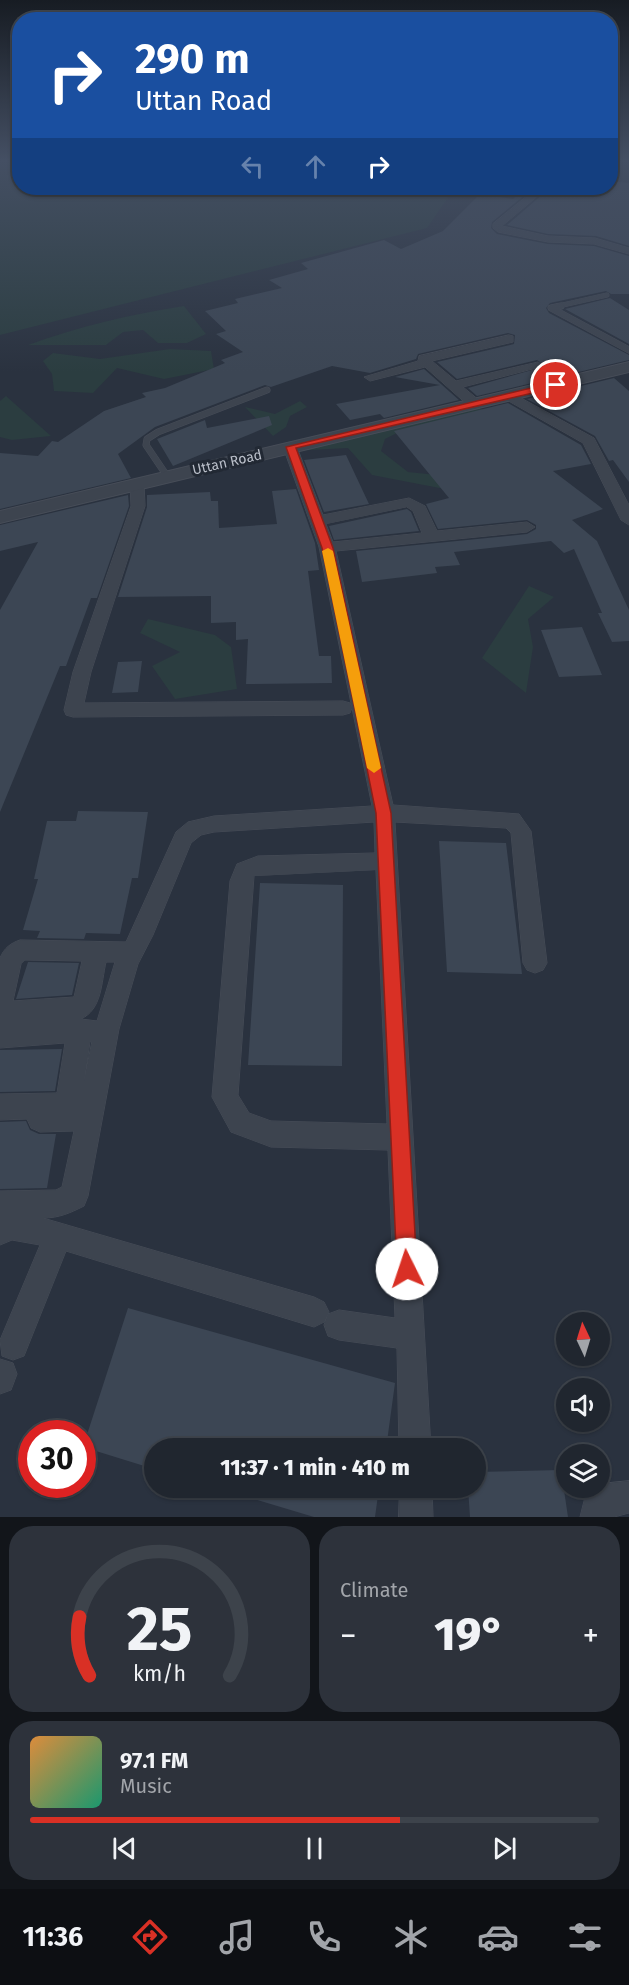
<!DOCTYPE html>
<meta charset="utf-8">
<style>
body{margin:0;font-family:"Fira Sans",sans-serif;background:#2d323b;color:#f1f3f6;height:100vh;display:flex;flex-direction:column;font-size:22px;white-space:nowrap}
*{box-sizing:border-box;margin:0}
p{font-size:20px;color:#a2a5aa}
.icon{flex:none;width:33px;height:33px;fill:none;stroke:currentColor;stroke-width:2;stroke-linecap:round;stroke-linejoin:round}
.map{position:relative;height:1517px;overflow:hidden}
.side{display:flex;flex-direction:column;gap:9px;padding:9px;background:#12151a;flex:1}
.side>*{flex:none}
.top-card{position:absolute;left:12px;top:12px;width:606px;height:183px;border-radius:24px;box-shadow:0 2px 4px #0004,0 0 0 2px #3d434b;background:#1a4fa0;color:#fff;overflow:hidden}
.needle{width:39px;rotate:356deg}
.tools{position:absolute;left:556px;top:1312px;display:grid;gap:12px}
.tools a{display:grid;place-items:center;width:54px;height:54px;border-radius:50%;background:#20262f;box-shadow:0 2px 4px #0004,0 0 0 2px #3d434b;font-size:30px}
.speed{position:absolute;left:18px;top:1420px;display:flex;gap:12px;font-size:30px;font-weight:700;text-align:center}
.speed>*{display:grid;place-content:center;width:78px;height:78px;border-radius:50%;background:#20262f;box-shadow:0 2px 4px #0004,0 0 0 2px #3d434b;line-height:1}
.speed .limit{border:9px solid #d22;background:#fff;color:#111}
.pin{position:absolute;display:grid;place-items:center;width:51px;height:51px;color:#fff;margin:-26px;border:3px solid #fff;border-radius:50%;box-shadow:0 2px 6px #0007}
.me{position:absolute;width:66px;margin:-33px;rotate:356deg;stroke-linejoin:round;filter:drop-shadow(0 0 4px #0008)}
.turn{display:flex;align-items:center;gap:21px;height:126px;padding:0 24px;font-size:27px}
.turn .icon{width:78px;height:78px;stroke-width:2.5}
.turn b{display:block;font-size:42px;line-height:51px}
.lanes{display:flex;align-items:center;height:57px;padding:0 24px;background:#0003;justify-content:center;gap:30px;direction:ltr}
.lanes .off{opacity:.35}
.big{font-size:45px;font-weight:800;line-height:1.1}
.side .widget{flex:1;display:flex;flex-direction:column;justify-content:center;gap:9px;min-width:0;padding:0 21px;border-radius:24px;background:#2d323b}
.side .dial{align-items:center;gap:0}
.dial svg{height:156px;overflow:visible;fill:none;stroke:#3d434b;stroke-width:7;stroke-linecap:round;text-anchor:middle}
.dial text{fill:#f1f3f6;stroke:none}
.song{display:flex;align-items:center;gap:18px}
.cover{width:72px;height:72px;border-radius:9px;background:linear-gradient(135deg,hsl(30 70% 55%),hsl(160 70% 35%))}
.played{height:6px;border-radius:3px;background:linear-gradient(90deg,#d93025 65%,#3d434b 65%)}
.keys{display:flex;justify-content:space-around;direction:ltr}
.heat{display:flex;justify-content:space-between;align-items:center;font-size:33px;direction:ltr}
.side .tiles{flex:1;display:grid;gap:9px;grid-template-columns:1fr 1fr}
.widget:last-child{grid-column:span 2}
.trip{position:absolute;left:144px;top:1438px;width:342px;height:60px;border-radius:30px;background:#20262f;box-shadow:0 2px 4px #0004,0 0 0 2px #3d434b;font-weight:800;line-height:60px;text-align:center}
.menu{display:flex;height:96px;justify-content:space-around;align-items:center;background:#0d0f13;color:#a2a5aa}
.menu .icon{width:42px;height:42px}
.menu .selected{color:#d93025}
.menu b{font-size:27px;color:#f1f3f6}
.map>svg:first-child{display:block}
.green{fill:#2b3d40}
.building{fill:#3c4654}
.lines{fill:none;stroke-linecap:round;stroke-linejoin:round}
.service-far1-casing{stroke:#474d58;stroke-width:5}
.service-casing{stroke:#474d58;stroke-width:7}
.minor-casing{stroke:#474d58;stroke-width:1}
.tertiary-casing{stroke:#474d58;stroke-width:2}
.service-far1{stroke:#3d444f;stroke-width:4.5}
.service{stroke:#3d444f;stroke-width:6}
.minor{fill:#3d444f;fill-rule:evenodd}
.tertiary{fill:#3d444f;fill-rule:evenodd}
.route{fill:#d93025;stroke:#8d1f18;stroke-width:1.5}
.slow{fill:#f59e0b}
.labels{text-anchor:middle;stroke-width:6;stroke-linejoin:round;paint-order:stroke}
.far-street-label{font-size:14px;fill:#babfc9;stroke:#222934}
</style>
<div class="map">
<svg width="629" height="1517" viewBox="0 0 629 1517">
<rect width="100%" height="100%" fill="#2a323f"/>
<!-- green -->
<path class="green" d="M 0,159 L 19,159 L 20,188 L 450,188 L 453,190 L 427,228 L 0,335 Z
M 184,306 L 206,334 L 187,343 L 158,343 L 143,330 L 123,332 L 106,345 L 28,345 C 77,327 132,314 184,306 Z
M 170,349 L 211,351 L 214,369 L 164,379 L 117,368 L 93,393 L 54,391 L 52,374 L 43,361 L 53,353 L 100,359 Z
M 6,396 L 51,436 L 12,440 L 0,437 L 0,401 Z
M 300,401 L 307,407 L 290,416 L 286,427 L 273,436 L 245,407 L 275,414 Z
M 476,407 L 487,411 L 405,429 L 385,439 L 381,451 L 408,472 L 447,476 L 455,491 L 372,475 L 348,448 L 292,451 Z
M 529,586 L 554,597 L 528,619 L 533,647 L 526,693 L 482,658 Z
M 148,619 L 215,635 L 231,647 L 237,689 L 175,699 L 152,666 L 180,652 L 140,633 Z"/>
<!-- building -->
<path class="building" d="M 610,181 L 629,183 L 629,246 L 596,236 L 548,234 L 507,225 L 550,188 L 610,188 Z
M 525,189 L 531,190 L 492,222 L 491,228 L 497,234 L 548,244 L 594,246 L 629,256 L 629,294 L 611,294 L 606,291 L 550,303 L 546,308 L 549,313 L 629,355 L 629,360 L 477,396 L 468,388 L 546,366 L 537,360 L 457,379 L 437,362 L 514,344 L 515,335 L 508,333 L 418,354 L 416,359 L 370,373 L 332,366 L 271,387 L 265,385 L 155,427 L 118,454 L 131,478 L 0,509 L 0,453 L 38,456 L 52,441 L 58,442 L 104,411 L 146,397 L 142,393 L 165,388 L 225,363 L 221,360 L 243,352 L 216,334 L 226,331 L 205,311 L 238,303 L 235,299 L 282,288 L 269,280 L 308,269 L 301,263 L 384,240 L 401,249 L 443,231 L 480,194 L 513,199 Z
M 610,298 L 629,310 L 629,344 L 565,309 Z
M 424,369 L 459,400 L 384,418 L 380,414 L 350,420 L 336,404 L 440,385 L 395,377 Z
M 614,378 L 629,391 L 629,482 L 613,460 L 609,461 L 595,436 L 527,399 Z
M 508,403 L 581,445 L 591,464 L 553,471 L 603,509 L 572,520 L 597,541 L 629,610 L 629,641 L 612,642 L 598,613 L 602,613 L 574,549 L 564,553 L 551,541 L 454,552 L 460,565 L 435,567 L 437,573 L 362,582 L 356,551 L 527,534 L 536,529 L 536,525 L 527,520 L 438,529 L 426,504 L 449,498 L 394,431 Z
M 269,416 L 272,425 L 173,466 L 157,439 L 205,420 L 207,428 Z
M 346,455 L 369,504 L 324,512 L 304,460 Z
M 296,489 L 315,543 L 319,570 L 308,571 L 319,656 L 331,656 L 332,683 L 246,684 L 248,639 L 236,640 L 236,622 L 211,623 L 211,596 L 118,597 L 147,507 L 147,495 L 210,492 L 211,501 L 218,501 L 219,528 L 277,524 L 272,491 Z
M 128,495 L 129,506 L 97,598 L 91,598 L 66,666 L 60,666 L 0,812 L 0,610 L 38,542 L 0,551 L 0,525 Z
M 407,509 L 411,512 L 419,531 L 334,540 L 329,526 Z
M 582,627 L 602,675 L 559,677 L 541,630 Z
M 142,661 L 138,692 L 112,693 L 118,662 Z
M 78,811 L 148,812 L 138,878 L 132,878 L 120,934 L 86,933 L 84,939 L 37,938 L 40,931 L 23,930 L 38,879 L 34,879 L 47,821 L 76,821 Z
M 439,841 L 506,843 L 522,974 L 447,972 Z
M 260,883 L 343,885 L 342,1066 L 248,1065 Z
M 28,962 L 79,963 L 72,995 L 16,999 Z
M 62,1049 L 55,1091 L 0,1092 L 0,1050 Z
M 26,1121 L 30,1130 L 39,1134 L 56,1134 L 47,1188 L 0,1189 L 0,1122 Z
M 128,1308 L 395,1383 L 386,1449 L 154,1449 L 154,1469 L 83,1447 Z
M 561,1470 L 568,1517 L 470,1517 L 468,1488 L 476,1488 L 476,1472 Z
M 235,1488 L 379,1488 L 375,1517 L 314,1517 L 234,1493 Z"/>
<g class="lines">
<defs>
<path id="service-far1" d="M 554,307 L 607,295"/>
<path id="service" d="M 561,306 L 551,308 L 629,350
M 167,476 L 146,445 L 147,439 L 158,432 L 267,390"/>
<path id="minor" d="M 537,188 L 547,188 L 502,226 L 548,236 L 595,238 L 629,248 L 629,254 L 594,244 L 548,242 L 498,232 L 493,228 L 493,224 Z
M 509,335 L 513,336 L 513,342 L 432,361 L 456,381 L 538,362 L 544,366 L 463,387 L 480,401 L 480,407 L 470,407 L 425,367 L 370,381 L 364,377 L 418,361 L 419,356 Z
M 510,392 L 594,438 L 629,505 L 629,525 L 621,520 L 583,443 L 505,399 L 504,396 Z
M 290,443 L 297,447 L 323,515 L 409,498 L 425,506 L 437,531 L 527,522 L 535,527 L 527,532 L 336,551 L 393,805 L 519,814 L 531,831 L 547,963 L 543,970 L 535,973 L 527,970 L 523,963 L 511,833 L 506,828 L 395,822 L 431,1449 L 399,1449 L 397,1348 L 339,1340 L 328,1336 L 324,1325 L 328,1314 L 339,1310 L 395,1318 L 388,1150 L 271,1147 L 231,1132 L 212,1097 L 230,881 L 237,864 L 258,856 L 375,853 L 374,822 L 214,832 L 201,835 L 191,843 L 153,935 L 138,964 L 119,1029 L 88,1196 L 84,1206 C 70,1213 59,1218 43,1218 L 314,1297 L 324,1302 L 329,1312 L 324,1322 L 314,1327 L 66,1251 L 24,1356 L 13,1360 L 2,1356 L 0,1340 L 40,1245 L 12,1240 L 0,1245 L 0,1191 L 56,1190 L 62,1187 L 74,1131 L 40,1132 L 31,1128 L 27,1119 L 0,1120 L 0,1094 L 57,1093 L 65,1043 L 0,1048 L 0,958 C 4,948 11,943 20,940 L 126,942 L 176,832 L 188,822 L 214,816 L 372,806 L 352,708 L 350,713 L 343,715 L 73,717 L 66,715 L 64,710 L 73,672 L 131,506 L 130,484 L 137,480 L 144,484 L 145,506 L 91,672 L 84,703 L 343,701 L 350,703 L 352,708 L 319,547 L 283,447 ZM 407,507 L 413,511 L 422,533 L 333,542 L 326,524 ZM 376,870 L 387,1124 L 271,1121 L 249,1113 L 238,1095 L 254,876 ZM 25,960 L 82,961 L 74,997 L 13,1001 L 21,964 ZM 106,962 L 115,962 L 97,1021 L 81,1019 C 102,1009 101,984 106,962 ZM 92,1041 L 84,1081 L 90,1042 Z
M 0,1359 L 13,1363 L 17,1374 L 11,1390 L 0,1394 Z
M 629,1481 L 629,1513 L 614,1517 L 580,1517 L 587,1489 L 600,1488 L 600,1484 Z
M 400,1488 L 432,1488 L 433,1517 L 399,1517 Z"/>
<path id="tertiary" d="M 629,362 L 629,372 L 0,523 L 0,511 Z"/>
</defs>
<!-- service-far1 casing -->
<use href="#service-far1" class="service-far1-casing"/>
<!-- service casing -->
<use href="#service" class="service-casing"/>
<!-- minor casing -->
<use href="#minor" class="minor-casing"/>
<!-- tertiary casing -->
<use href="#tertiary" class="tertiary-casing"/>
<!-- service-far1 -->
<use href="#service-far1" class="service-far1"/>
<!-- service -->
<use href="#service" class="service"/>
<!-- minor -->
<use href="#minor" class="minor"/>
<!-- tertiary -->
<use href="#tertiary" class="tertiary"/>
</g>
<!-- sky -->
<linearGradient id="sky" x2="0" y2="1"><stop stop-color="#171c23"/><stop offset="0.43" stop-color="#444f63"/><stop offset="1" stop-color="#444f63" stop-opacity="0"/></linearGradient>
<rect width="629" height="372" fill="url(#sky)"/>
<!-- route -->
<path class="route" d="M 556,382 L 560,385 L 559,387 L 296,448 L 333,548 L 391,813 L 417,1269 L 414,1276 L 407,1279 L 400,1276 L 397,1269 L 376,813 L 322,548 L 286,447 Z"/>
<!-- slow -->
<path class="slow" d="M 328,548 L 333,551 L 381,768 L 374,773 L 367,768 L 322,551 Z"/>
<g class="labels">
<!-- far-street labels -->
<g class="far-street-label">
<text transform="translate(227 462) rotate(-13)" y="5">Uttan Road</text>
</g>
</g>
</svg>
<div class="tools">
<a><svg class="needle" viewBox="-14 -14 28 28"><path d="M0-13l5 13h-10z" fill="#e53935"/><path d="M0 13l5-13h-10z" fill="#a2a5aa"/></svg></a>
<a><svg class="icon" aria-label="sound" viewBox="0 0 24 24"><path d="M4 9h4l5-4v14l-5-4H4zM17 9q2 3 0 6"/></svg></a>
<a><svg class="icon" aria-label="layers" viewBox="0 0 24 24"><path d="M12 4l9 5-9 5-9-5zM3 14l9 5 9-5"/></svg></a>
</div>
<div class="speed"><div class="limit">30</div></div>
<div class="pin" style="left:556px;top:385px;background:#d93025"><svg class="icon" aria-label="arrive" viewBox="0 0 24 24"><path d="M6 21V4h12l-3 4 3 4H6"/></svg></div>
<svg class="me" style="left:407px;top:1269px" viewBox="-20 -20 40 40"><circle r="19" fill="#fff"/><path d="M0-13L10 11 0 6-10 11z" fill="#d93025"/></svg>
<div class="trip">11:37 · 1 min · 410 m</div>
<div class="top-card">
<div class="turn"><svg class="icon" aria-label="right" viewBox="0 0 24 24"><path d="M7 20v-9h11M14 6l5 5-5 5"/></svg><div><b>290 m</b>Uttan Road</div></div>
<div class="lanes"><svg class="icon off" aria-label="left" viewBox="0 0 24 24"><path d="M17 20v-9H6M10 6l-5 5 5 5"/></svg><svg class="icon off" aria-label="ahead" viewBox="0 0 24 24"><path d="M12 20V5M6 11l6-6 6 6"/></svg><svg class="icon" aria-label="right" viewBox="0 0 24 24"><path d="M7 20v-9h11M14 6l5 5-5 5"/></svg></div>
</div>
</div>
<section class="side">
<div class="tiles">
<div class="widget dial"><svg viewBox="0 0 100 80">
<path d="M14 69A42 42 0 1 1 86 69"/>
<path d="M14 69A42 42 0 0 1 9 39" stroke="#d93025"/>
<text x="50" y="56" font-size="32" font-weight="700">25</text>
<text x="50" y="72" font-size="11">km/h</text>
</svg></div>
<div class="widget"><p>Climate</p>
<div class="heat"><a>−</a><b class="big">19°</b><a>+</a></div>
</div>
<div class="widget">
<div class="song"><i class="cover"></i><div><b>97.1 FM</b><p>Music</p></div></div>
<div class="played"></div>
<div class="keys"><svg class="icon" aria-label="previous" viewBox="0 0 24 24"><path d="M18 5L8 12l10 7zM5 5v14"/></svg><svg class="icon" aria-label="pause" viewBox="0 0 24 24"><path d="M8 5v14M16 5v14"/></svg><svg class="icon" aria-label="next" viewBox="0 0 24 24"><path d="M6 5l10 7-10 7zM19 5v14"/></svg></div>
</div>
</div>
</section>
<nav class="menu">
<b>11:36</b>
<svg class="icon selected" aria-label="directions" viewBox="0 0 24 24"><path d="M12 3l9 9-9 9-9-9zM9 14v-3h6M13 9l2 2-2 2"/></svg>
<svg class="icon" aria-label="music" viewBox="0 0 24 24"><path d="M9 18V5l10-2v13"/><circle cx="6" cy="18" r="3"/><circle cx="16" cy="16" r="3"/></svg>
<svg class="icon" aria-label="phone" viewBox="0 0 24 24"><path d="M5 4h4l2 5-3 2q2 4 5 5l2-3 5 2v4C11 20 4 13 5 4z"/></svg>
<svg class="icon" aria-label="climate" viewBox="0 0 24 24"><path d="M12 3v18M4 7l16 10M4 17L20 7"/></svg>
<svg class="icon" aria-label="car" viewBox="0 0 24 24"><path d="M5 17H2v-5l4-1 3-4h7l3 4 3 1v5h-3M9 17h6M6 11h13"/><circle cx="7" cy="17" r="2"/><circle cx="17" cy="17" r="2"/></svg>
<svg class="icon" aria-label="filters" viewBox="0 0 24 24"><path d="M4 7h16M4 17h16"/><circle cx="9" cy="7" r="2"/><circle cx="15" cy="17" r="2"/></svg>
</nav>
